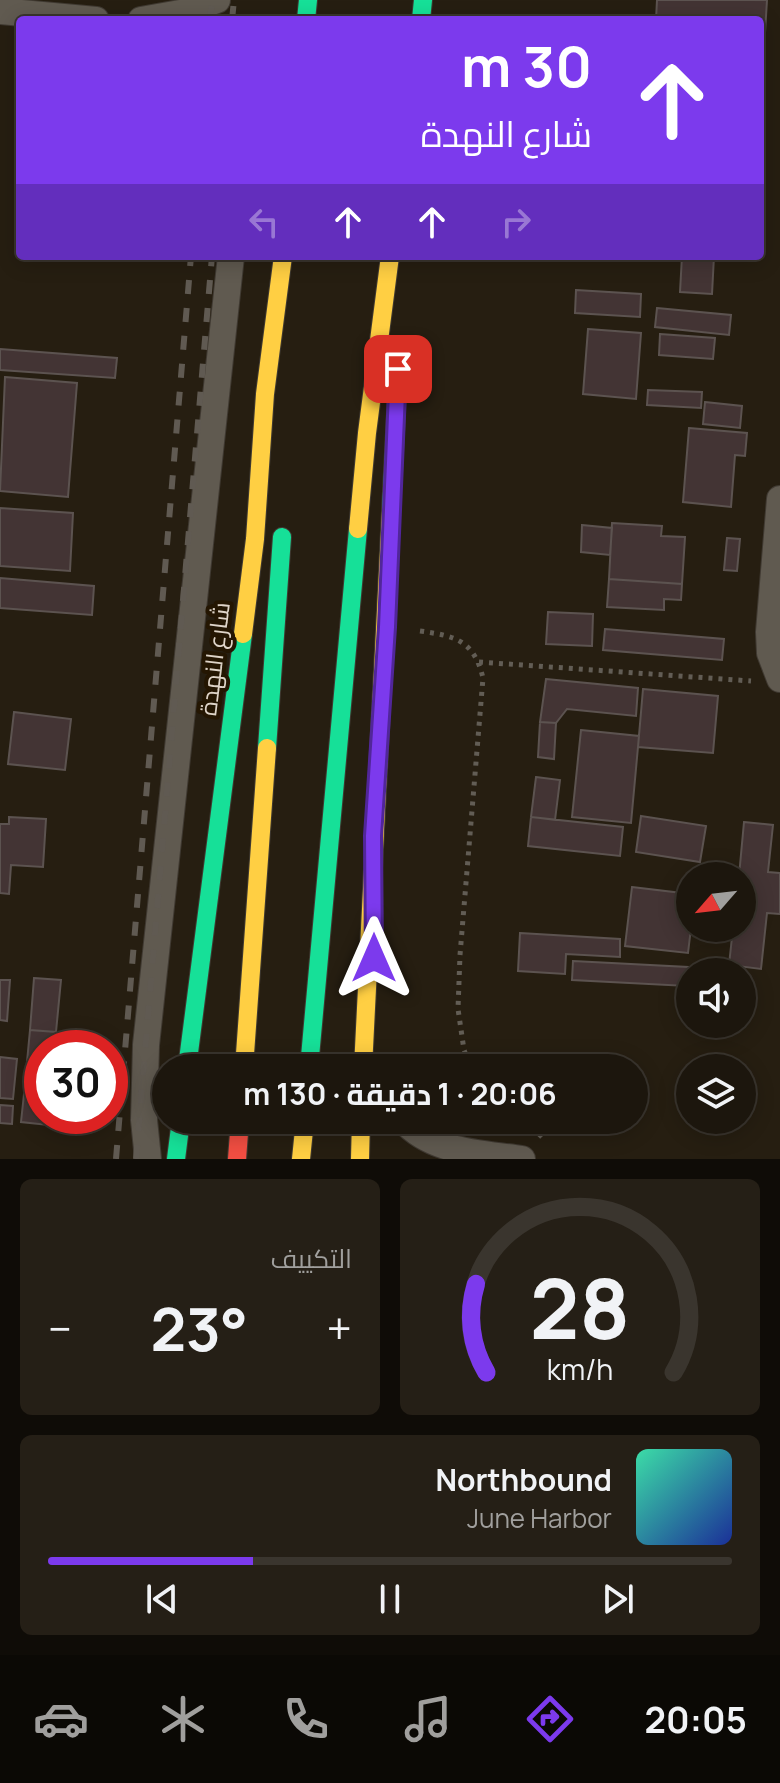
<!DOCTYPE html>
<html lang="ar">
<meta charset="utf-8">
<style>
body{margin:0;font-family:Manrope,Cairo,sans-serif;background:#251f16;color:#f1f3f6;direction:rtl;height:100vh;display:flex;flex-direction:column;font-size:30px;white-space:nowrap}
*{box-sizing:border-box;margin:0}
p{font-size:26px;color:#a09f9d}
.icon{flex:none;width:44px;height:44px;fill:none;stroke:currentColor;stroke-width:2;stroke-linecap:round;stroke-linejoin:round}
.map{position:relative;height:1159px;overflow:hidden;direction:ltr}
.side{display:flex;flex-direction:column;gap:20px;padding:20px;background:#0f0c07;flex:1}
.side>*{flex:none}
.hud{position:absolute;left:16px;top:16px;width:748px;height:244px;border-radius:8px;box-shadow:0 4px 20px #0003,0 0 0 2px #3a352e;direction:rtl;background:#7c3aed;color:#fff;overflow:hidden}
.needle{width:52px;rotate:242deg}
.buttons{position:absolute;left:676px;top:862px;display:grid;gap:16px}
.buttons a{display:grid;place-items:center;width:80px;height:80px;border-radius:50%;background:#1c160d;box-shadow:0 4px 20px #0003,0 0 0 2px #3a352e;font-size:40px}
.speed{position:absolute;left:24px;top:1030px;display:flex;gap:16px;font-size:40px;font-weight:700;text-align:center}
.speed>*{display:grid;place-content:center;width:104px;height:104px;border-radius:50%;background:#1c160d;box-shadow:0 4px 20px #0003,0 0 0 2px #3a352e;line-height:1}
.speed .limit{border:12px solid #d22;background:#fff;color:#111}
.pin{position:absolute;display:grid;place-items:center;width:68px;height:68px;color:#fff;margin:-34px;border-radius:16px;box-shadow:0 4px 12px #0006}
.me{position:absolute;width:88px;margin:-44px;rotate:0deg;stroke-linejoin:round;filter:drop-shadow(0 0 6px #0008)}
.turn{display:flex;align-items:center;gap:28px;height:168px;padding:0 40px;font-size:36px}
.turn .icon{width:104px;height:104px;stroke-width:2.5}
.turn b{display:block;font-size:56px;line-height:68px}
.lanes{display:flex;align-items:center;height:76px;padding:0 40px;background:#0003;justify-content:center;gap:40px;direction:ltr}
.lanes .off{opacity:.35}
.big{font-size:60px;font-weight:700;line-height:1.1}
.side .tile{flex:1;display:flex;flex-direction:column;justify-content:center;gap:12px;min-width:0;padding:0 28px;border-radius:12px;background:#251f16}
.side .dial{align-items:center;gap:0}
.dial svg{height:208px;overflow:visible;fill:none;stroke:#3a352e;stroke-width:7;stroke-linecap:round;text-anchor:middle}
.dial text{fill:#f1f3f6;stroke:none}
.song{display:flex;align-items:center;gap:24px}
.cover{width:96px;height:96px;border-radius:12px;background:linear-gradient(135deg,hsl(160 70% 55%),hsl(230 70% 35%))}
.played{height:8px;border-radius:4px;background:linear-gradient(90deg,#7c3aed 30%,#3a352e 30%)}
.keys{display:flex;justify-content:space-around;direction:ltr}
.heat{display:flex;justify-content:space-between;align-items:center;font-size:44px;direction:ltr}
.side .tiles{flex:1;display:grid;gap:20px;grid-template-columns:1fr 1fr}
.tile:last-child{grid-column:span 2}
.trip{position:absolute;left:152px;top:1054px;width:496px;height:80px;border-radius:40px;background:#1c160d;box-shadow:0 4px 20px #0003,0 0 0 2px #3a352e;font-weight:700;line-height:80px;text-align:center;direction:rtl}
.dock{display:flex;height:128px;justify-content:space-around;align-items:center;background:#0b0905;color:#a09f9d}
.dock .icon{width:56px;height:56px}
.dock .on{color:#7c3aed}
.dock b{font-size:36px;color:#f1f3f6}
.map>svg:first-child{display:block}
.building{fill:#433434;stroke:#5c5350;stroke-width:2}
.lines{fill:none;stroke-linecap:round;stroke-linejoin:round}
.street-casing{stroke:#403a32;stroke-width:28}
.fast-casing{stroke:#403a32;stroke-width:20}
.slow-casing{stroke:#403a32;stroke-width:20}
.jam-casing{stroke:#403a32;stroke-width:20}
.path{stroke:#625d55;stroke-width:5;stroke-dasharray:4 6;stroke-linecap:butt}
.street{stroke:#605a50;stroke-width:26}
.fast{stroke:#16e098;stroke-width:18}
.slow{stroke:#ffcf43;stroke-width:18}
.jam{stroke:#f24e42;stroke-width:18}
.rail{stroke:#605a52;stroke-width:6;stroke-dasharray:14 14;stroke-linecap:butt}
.route-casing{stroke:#51269a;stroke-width:20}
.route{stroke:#7c3aed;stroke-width:14}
.labels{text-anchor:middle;stroke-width:8;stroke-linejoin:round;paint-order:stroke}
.street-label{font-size:24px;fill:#ded4c8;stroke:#241602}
</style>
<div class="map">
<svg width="780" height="1159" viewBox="0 0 780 1159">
<rect width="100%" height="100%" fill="#261e11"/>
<!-- building -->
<path class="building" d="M 657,0 L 767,0 L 761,98 L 760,20 L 656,20 Z
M 682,256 L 714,256 L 712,294 L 680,292 Z
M 576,290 L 641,294 L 640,317 L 575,313 Z
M 657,308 L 731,315 L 729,335 L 655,327 Z
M 588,329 L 641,333 L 636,399 L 583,394 Z
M 660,334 L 715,338 L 713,359 L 659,355 Z
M 0,349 L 117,358 L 115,378 L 0,370 Z
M 5,377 L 77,383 L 68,497 L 0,491 Z
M 648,390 L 702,392 L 701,408 L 647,405 Z
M 705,402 L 742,406 L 740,428 L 703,424 Z
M 689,428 L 747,433 L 745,456 L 735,455 L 731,507 L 683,502 Z
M 0,508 L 73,513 L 70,571 L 0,566 Z
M 612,523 L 662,526 L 661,536 L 685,537 L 682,584 L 609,579 Z
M 582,525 L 612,528 L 610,555 L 581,552 Z
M 727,538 L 740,539 L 737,571 L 724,570 Z
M 0,578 L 94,586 L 92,615 L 0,608 Z
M 609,579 L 682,584 L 681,600 L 664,599 L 664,610 L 607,607 Z
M 548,612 L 593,614 L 592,646 L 546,644 Z
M 605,629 L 724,639 L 722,660 L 603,650 Z
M 546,679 L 638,688 L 636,716 L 567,709 L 556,723 L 540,722 Z
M 643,689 L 718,696 L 713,753 L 638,747 Z
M 14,712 L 71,719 L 65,770 L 8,764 Z
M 540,722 L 556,723 L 554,759 L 538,757 Z
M 581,730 L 639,736 L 631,823 L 572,817 Z
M 536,777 L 560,780 L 555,820 L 531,817 Z
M 641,816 L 706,826 L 700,862 L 636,852 Z
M 9,817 L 46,819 L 43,867 L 11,865 L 9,894 L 0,893 L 0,824 L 9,824 Z
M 531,817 L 623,827 L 620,856 L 528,846 Z
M 744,822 L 773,825 L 768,872 L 780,873 L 780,914 L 767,913 L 761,969 L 729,965 L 733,928 L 742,928 L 742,876 L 739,876 Z
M 632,887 L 690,894 L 691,928 L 688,953 L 625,946 Z
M 520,933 L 620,939 L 620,957 L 566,954 L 565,974 L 518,971 Z
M 573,961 L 688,967 L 687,986 L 572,980 Z
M 34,978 L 61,980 L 56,1032 L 30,1030 Z
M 0,980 L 10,980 L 7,1021 L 0,1020 Z
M 30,1030 L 56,1032 L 55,1048 L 42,1048 L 42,1095 L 24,1094 Z
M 0,1057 L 17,1059 L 13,1099 L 0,1098 Z
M 24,1094 L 42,1095 L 42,1116 L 49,1116 L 48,1125 L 21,1122 Z
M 0,1105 L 13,1106 L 12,1124 L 0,1123 Z"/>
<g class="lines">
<defs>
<path id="street" d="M 0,11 L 96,20
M 141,20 L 186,12 L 217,0
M 780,499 L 769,632 L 770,653 L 780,679
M 403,1120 C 433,1153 481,1153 522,1159
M 148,1159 L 144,1120 L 146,1045 L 231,256"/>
<path id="fast" d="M 306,20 L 308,0
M 421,20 L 423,0
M 391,511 L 398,374
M 267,748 L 282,537
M 187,1068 L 243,634
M 309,1068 L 358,529
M 176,1159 L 181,1120"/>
<path id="slow" d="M 358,529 L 367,433 L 390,256
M 243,634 L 255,539 L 265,394 L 283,256
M 244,1068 L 267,748
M 363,1068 L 391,511
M 301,1159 L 305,1120
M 360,1159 L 361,1120"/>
<path id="jam" d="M 237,1159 L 240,1120"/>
</defs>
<!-- street casing -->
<use href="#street" class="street-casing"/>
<!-- fast casing -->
<use href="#fast" class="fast-casing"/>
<!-- slow casing -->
<use href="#slow" class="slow-casing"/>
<!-- jam casing -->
<use href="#jam" class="jam-casing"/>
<!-- path -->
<path class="path" d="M 420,631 C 455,636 474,640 483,678 L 460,955 L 458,1009 L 464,1050 L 471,1068
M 479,662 L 751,681
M 525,1120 L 544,1139"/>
<!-- street -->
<use href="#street" class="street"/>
<!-- fast -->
<use href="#fast" class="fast"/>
<!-- slow -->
<use href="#slow" class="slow"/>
<!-- jam -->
<use href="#jam" class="jam"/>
<!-- rail -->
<path class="rail" d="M 210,20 L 212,0
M 232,20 L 234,0
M 116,1159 L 191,256
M 136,1159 L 212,256"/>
</g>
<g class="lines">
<defs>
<path id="route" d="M 374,958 L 373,836 L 387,627 L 398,369"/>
</defs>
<!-- route casing -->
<use href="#route" class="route-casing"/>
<!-- route -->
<use href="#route" class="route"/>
</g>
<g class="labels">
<!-- street labels -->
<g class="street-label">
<text transform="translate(215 659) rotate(-83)" y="8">شارع النهدة</text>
</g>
</g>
</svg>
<div class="buttons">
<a><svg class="needle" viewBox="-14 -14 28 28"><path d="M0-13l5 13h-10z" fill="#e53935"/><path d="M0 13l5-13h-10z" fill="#a09f9d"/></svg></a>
<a><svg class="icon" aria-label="sound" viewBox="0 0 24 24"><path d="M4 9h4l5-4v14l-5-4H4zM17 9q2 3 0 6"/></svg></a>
<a><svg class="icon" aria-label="layers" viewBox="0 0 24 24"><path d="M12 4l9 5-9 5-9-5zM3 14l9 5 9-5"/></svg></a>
</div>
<div class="speed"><div class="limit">30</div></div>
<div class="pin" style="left:398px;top:369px;background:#d93025"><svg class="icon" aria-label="arrive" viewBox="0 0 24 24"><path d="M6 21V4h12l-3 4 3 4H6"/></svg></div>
<svg class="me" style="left:374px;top:958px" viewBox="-20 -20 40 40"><path d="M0-17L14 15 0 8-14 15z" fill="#7c3aed" stroke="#fff" stroke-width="4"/></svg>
<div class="trip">20:06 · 1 دقيقة · 130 m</div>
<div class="hud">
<div class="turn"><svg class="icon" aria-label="ahead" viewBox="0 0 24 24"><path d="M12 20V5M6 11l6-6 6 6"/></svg><div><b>30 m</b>شارع النهدة</div></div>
<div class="lanes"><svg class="icon off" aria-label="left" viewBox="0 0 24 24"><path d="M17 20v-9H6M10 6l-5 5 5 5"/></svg><svg class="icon" aria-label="ahead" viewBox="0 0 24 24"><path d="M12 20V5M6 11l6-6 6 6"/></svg><svg class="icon" aria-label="ahead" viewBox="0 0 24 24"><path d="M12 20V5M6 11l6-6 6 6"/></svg><svg class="icon off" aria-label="right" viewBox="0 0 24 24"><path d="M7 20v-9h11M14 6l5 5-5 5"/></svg></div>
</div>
</div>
<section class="side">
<div class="tiles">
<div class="tile dial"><svg viewBox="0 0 100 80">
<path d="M14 69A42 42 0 1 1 86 69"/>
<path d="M14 69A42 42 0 0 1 10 35" stroke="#7c3aed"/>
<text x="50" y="56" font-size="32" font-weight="700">28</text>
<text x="50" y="72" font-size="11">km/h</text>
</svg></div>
<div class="tile"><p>التكييف</p>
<div class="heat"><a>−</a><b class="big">23°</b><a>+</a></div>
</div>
<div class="tile">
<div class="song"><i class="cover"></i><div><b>Northbound</b><p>June Harbor</p></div></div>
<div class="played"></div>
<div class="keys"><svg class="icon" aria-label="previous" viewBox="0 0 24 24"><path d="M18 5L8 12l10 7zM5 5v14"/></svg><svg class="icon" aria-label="pause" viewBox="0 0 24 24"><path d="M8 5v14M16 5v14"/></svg><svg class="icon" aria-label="next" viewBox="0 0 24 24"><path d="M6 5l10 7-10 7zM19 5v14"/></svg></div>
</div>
</div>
</section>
<nav class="dock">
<b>20:05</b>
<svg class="icon on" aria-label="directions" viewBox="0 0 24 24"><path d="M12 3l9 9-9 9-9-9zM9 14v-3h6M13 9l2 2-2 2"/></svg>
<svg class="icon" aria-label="music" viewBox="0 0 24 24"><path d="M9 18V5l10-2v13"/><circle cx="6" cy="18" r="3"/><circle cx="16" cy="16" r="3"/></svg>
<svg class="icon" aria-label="phone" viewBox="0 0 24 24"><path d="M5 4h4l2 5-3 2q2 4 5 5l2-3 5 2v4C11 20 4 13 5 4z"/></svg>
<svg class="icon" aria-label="climate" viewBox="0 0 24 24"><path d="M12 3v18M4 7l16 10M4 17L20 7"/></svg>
<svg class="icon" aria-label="car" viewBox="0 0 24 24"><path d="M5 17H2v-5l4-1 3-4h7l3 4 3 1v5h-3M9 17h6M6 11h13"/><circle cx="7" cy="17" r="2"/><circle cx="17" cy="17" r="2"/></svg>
</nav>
